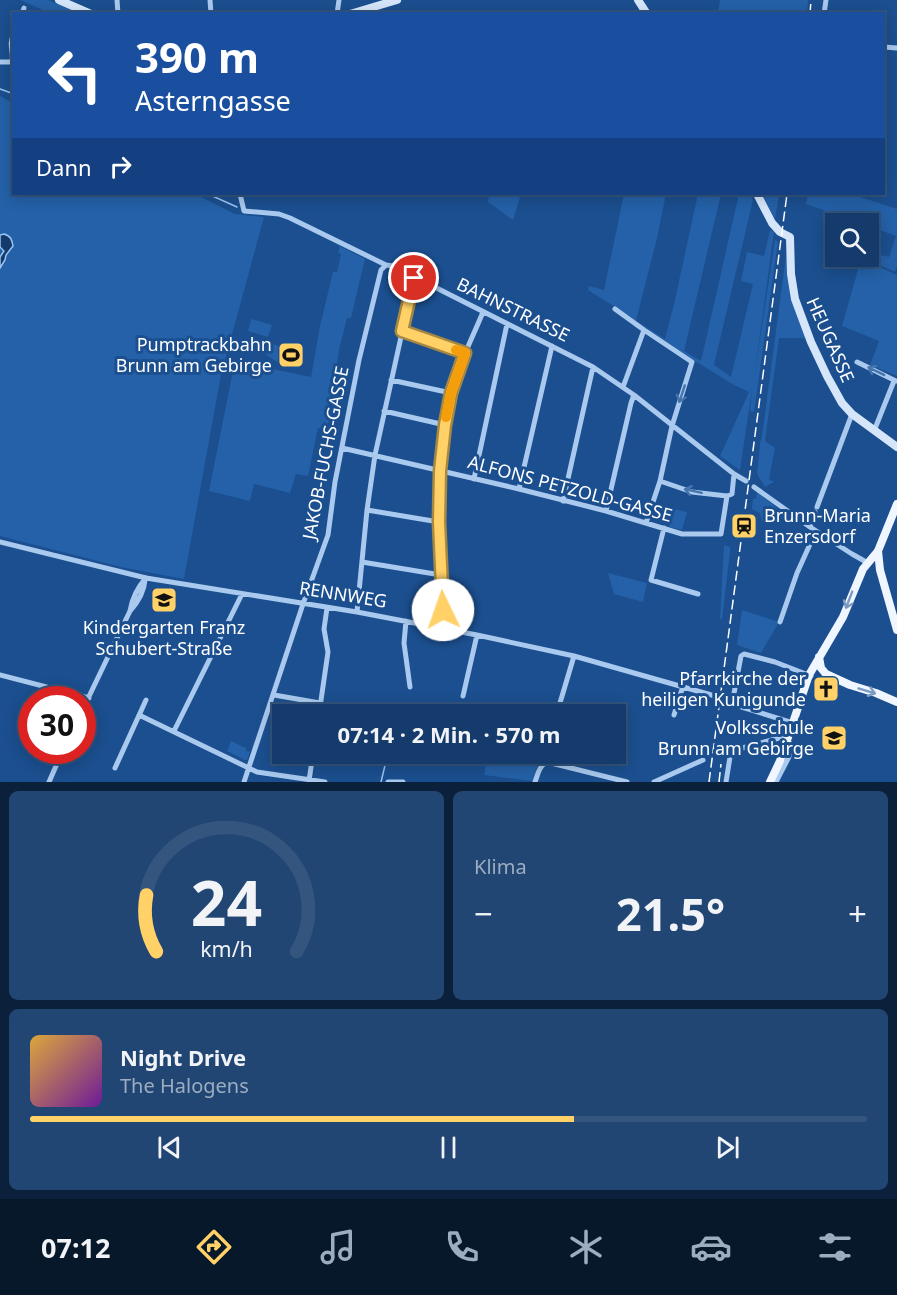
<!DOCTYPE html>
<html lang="de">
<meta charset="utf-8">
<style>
body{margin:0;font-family:"Noto Sans",sans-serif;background:#214673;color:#f1f3f6;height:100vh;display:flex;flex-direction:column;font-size:22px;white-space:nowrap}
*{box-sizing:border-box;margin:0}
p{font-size:20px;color:#9dadc1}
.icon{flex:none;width:33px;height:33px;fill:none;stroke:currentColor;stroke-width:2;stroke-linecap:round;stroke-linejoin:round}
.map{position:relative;height:782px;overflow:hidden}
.drawer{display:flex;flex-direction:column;gap:9px;padding:9px;background:#0b203b;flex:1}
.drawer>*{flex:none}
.banner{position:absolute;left:12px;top:12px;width:873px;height:183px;border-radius:0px;box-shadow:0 3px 15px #0003,0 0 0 2px #33557e;background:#1a4fa0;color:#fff;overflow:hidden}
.tools{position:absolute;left:825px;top:213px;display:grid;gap:12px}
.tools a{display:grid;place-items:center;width:54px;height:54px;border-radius:0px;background:#143b6b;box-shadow:0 3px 15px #0003,0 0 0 2px #33557e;font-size:30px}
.speed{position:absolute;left:18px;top:686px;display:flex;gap:12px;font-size:30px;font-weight:700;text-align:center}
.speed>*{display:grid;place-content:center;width:78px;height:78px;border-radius:50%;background:#143b6b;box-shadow:0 3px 15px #0003,0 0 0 2px #33557e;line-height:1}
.speed .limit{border:9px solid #d22;background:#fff;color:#111}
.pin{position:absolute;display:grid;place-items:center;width:51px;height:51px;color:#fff;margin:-26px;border:3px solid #fff;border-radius:50%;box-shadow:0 2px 6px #0007}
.me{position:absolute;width:66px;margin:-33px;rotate:357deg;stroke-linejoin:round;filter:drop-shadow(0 0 4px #0008)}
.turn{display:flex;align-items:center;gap:21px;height:126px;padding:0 24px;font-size:27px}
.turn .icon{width:78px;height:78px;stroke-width:2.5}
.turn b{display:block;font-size:42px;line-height:51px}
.then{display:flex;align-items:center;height:57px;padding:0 24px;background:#0003;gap:12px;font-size:22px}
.big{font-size:45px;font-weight:700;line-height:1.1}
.drawer .widget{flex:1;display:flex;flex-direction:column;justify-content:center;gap:9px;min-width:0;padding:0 21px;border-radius:9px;background:#214673}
.drawer .dial{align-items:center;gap:0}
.dial svg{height:156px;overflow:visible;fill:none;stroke:#33557e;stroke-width:7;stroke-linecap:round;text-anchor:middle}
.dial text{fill:#f1f3f6;stroke:none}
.song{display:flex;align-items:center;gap:18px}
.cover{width:72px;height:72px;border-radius:9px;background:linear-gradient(135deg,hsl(40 70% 55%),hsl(280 70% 35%))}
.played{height:6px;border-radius:3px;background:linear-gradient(90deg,#ffd166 65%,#33557e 65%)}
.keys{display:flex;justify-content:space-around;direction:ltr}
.heat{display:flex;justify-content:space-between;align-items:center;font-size:33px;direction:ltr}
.drawer .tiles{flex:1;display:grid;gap:9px;grid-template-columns:1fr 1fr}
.widget:last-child{grid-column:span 2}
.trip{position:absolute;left:272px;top:704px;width:354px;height:60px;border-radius:0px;background:#143b6b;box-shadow:0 3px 15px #0003,0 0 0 2px #33557e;font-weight:700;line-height:60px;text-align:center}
.dock{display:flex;height:96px;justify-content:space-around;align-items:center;background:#08182b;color:#9dadc1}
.dock .icon{width:42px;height:42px}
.dock .active{color:#ffd166}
.dock b{font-size:27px;color:#f1f3f6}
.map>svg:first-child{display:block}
.green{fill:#2461a8}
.water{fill:#123a6d;stroke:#9cc4f0;stroke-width:1.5}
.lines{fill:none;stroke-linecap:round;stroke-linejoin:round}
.stream{stroke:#9cc4f0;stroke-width:1.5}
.street{stroke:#a9c9ee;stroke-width:5}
.secondary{stroke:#d6e6fa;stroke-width:8}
.primary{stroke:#f0f6ff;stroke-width:8}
.rail{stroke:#fff;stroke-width:1.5;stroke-dasharray:10 4.5;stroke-linecap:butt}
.oneway{stroke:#4674ac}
.oneway2{stroke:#7b9ac1}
.route-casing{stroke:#a68842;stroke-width:15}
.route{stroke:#ffd166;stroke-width:10}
.slow{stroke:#f59e0b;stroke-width:10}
.labels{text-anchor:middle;stroke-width:6;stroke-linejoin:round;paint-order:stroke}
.street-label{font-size:18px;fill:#fff;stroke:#1b4f8f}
.poi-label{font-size:18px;fill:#fff;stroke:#1b4f8f;text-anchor:end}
</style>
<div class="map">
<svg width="897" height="782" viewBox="0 0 897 782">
<rect width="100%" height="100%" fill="#1b4f8f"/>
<!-- green -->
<path class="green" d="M 20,0 L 48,0 L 80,13 L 50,13 Z
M 720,0 L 808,0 L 807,14 L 721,13 L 718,12 Z
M 0,96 L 13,103 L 14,194 L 195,194 L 235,214 L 264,217 L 221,375 L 184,579 L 121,567 L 0,536 Z
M 489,194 L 521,194 L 513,220 L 488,202 Z
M 624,194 L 666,194 L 657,238 L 636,321 L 665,339 L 674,304 L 698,194 L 721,194 L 684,351 L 701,361 L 739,194 L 749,194 L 753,200 L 714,365 L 731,377 L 753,284 L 741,281 L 747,252 L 764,256 L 770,230 L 774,232 L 754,379 L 775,240 L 778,242 L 754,412 L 750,411 L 752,389 L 740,470 L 720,456 L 749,392 L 734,385 L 643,329 L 615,307 L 588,290 L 589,286 L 604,290 Z
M 761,194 L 779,194 L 775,219 Z
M 808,194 L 851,194 L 897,209 L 897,266 L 895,272 L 876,263 L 874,261 L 876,254 L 889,257 L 896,236 L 869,226 L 868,224 L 860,223 L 806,204 Z
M 340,246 L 365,259 L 351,318 L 347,318 L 339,350 L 337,364 L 340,367 L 327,429 L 318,428 L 308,476 L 296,474 L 290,493 L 254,484 L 250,501 L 209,491 L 235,361 L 311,377 L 320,326 L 333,272 L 337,272 L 341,254 L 338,253 Z
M 787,248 L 791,299 L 806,338 L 779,338 L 765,441 L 775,448 L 769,479 L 774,482 L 765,487 L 757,474 L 760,444 L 762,436 Z
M 861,259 L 897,275 L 897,376 L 870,365 L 879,341 L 842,326 Z
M 251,319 L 272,325 L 268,337 L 248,331 Z
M 261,341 L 268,344 L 268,347 L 270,343 L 295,352 L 299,357 L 304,359 L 303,365 L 299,367 C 296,366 292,366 289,366 C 281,364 269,358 265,353 L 258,350 Z
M 757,492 L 776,507 C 780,514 772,520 767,525 L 762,522 L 760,513 L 752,509 L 753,499 L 756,499 Z
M 674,509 L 687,512 L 682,530 L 669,527 Z
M 724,545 L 730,547 L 730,551 L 722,620 L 720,619 Z
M 608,573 L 647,583 L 643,602 L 614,594 Z
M 742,610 L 779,622 L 761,653 L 737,645 Z
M 231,741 L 246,748 L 246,751 L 250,752 L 247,760 L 245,760 L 227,751 Z
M 488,753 L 538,764 L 533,781 L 484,775 Z"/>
<!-- water -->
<path class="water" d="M 4,234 C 11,236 12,240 13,246 L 6,255 L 5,260 L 0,268 L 0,257 L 4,251 L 0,247 L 0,235 Z"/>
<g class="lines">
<!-- stream -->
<path class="stream" d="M 0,89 L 14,94
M 208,194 L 237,207
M 381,782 L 388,753"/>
<!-- street -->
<path class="street" d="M 117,0 L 118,14
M 210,0 L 211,14
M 22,14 L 24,8
M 337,14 L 339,0
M 824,14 L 826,0
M 884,47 L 897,48
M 0,62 L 12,62 L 14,63
M 12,62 C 14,50 8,46 14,33
M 240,194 L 244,211 L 279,214 L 290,218 L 386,265 L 393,266 L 593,367 L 634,395 L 734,474 L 746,481
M 615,309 L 644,330 L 692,362 L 672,426 L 660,481 L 646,523
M 402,331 L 465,353
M 857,362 L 896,381
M 391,380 L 451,393
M 623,387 L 644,330
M 384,411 L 445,425
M 874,431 L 894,381
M 342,448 L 519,489 L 606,511 L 682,534 L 721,534 L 727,496 L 732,494 L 734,474
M 474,479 L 507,324
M 660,481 L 692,492 L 727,496
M 754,487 L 810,527 L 852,554 L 868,563
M 519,489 L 552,346
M 563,501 L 593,367
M 817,507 L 852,414
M 367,510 L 439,522
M 606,511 L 631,403 L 634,395
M 810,527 L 815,512
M 664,528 L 651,580 L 698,594
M 0,542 L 146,578 L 357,612 L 477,635 L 574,656 L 715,696
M 362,562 L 441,575
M 130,611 C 138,602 144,593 145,580
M 357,612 L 367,510 L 375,455 L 414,278
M 406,621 L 404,643 L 410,687
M 780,622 L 797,573 L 816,531
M 444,627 C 440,553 431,467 451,394 C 458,365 472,339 483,312
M 0,675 L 89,698
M 274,695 L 320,703
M 463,696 L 477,635
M 82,711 L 130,611 C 132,599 138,587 146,578
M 557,713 L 574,656
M 319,714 L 328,652 L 324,629 L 327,608
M 139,715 L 257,772 L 325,782
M 674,715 L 683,686
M 793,723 L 732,704 L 741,656 L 744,654 L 775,662 L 811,676
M 174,731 L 242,594
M 115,768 L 146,700
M 309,781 L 313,753
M 49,782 L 63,750
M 244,782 L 303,604 L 328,535 L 335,482 L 359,360 L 381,270 L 386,265
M 388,782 L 403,782
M 535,782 C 538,774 539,766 547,762 L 627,782
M 654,782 L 703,760
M 726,782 L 730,757 L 735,750 L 783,737 L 789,736
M 776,782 L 793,749 L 793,746 L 787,741"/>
<!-- secondary -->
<path class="secondary" d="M 59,0 L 91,14
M 638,0 L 647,14
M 350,14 L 397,0
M 757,194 L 772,223 L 780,232 L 790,237 L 791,274 L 795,299 L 811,342 L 827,376 L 842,403 L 852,414 L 897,447"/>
<!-- primary -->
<path class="primary" d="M 878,551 L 880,570 L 897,630
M 819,657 L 821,668 L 826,674 L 850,685 L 876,693 L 897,702
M 770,782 L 780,761 L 809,675 L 843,617 L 863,569 L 878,551 L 897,504"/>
<!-- rail -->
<path class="rail" d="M 810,14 L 811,0
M 709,782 L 787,194
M 719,782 L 721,764"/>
</g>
<!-- one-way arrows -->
<defs><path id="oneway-shaft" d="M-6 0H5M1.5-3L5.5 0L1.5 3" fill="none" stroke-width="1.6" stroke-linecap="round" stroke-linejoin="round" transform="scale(1.5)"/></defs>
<g class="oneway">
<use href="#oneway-shaft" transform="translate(876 371) rotate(-154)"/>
<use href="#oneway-shaft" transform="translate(682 394) rotate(108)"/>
<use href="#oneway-shaft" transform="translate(693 491) rotate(-168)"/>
</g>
<g class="oneway2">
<use href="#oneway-shaft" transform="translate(849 600) rotate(111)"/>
<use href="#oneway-shaft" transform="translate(867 691) rotate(17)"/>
</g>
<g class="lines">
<defs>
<path id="route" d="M 414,278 L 402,331 L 465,353 L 451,393 L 445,425 L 440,471 L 439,522 L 443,610"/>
</defs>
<!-- route casing -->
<use href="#route" class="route-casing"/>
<!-- route -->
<use href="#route" class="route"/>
<!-- slow -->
<path class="slow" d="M 446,417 L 451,393 L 465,353 L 456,350"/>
</g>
<!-- icons -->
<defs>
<symbol id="stadium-square" viewBox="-11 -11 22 22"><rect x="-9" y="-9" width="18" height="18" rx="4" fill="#ffd166" stroke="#1b4f8f"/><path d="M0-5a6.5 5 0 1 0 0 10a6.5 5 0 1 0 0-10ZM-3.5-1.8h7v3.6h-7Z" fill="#111"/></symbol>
<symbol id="station-square" viewBox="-11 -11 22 22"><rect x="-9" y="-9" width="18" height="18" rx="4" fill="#ffd166" stroke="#1b4f8f"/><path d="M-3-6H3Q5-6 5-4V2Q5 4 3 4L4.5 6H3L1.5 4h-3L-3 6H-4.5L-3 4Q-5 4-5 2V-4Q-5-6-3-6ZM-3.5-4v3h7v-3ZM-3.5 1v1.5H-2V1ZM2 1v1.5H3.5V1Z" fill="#111"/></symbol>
<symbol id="school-square" viewBox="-11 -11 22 22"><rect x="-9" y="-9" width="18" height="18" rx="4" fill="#ffd166" stroke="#1b4f8f"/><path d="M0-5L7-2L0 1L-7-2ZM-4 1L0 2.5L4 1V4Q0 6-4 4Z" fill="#111"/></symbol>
<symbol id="church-square" viewBox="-11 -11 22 22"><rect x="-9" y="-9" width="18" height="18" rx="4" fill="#ffd166" stroke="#1b4f8f"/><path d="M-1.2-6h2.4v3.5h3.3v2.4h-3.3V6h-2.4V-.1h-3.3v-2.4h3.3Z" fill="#111"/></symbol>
</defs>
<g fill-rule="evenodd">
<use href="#stadium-square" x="276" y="340" width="30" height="30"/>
<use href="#station-square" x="729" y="511" width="30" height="30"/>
<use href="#school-square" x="149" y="585" width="30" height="30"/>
<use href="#church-square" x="811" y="674" width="30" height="30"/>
<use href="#school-square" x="819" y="723" width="30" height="30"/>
</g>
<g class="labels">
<!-- street labels -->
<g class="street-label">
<text transform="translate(513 310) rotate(26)" y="6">BAHNSTRASSE</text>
<text transform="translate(830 340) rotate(66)" y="6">HEUGASSE</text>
<text transform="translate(326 453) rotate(-79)" y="6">JAKOB-FUCHS-GASSE</text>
<text transform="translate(570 489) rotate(15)" y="6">ALFONS PETZOLD-GASSE</text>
<text transform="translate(343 595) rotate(9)" y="6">RENNWEG</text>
</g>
<!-- poi labels -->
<g class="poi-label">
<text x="272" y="351">Pumptrackbahn<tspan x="272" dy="21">Brunn am Gebirge</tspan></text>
<text x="764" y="522" text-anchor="start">Brunn-Maria<tspan x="764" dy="21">Enzersdorf</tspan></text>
<text x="164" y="634" text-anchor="middle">Kindergarten Franz<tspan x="164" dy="21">Schubert-Straße</tspan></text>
<text x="806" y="685">Pfarrkirche der<tspan x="806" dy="21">heiligen Kunigunde</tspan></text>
<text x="814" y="734">Volksschule<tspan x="814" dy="21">Brunn am Gebirge</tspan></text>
</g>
</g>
</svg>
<div class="tools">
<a><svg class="icon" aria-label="search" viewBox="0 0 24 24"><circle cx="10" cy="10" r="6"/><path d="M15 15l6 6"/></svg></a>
</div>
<div class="speed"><div class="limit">30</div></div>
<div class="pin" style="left:414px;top:278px;background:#d93025"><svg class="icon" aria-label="arrive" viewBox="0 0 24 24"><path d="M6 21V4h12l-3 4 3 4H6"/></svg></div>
<svg class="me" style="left:443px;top:610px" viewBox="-20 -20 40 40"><circle r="19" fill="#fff"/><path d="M0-13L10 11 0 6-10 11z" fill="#ffd166"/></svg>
<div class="trip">07:14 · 2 Min. · 570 m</div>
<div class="banner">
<div class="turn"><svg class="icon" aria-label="left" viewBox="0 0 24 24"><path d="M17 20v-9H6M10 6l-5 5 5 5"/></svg><div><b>390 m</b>Asterngasse</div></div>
<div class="then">Dann<svg class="icon" aria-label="right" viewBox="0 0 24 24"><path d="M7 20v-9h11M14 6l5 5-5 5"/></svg></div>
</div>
</div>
<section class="drawer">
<div class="tiles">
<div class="widget dial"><svg viewBox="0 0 100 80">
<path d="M14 69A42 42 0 1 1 86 69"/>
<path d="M14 69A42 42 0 0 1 9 40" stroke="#ffd166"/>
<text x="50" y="56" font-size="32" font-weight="700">24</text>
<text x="50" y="72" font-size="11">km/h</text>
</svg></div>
<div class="widget"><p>Klima</p>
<div class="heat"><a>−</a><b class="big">21.5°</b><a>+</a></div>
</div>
<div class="widget">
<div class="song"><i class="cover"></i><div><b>Night Drive</b><p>The Halogens</p></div></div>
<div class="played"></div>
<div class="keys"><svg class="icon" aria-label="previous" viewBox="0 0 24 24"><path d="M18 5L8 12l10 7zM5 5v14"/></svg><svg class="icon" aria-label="pause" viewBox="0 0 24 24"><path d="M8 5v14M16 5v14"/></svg><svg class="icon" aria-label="next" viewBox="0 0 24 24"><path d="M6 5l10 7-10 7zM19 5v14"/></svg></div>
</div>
</div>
</section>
<nav class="dock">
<b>07:12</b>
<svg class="icon active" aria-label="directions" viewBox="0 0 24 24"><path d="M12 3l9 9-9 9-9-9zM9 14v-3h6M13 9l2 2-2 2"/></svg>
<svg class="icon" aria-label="music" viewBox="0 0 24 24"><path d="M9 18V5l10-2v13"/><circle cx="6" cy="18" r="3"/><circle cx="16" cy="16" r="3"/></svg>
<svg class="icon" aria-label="phone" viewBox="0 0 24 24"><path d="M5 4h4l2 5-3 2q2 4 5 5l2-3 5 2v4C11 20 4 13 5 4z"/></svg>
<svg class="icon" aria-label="climate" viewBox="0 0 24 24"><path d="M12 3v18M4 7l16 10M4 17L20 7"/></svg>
<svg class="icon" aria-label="car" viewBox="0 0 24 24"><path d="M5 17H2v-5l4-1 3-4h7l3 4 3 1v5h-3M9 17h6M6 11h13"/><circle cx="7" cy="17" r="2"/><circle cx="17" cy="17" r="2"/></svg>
<svg class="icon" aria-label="filters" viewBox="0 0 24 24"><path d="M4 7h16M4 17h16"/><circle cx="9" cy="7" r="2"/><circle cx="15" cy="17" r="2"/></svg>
</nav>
